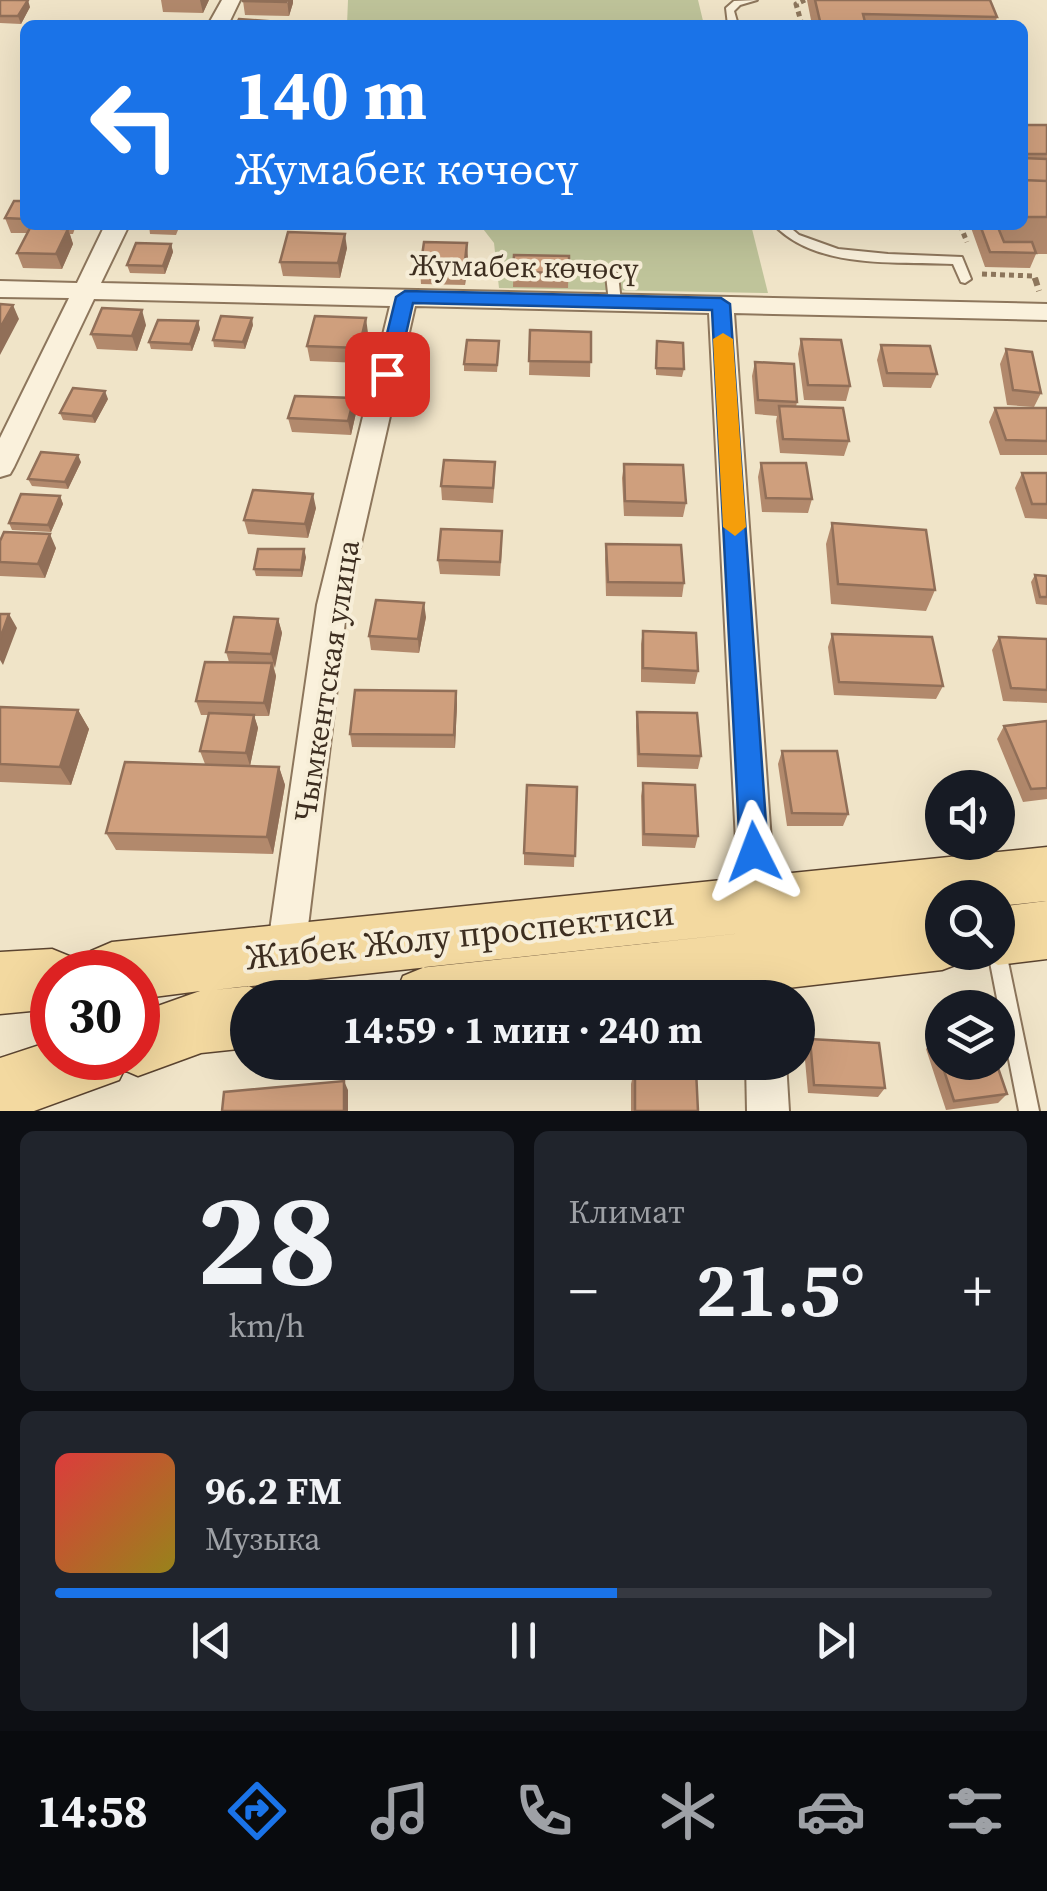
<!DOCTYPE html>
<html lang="ru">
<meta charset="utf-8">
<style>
body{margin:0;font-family:"Source Serif 4",serif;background:#20242c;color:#f1f3f6;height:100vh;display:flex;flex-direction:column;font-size:38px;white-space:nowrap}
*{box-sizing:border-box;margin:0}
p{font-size:32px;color:#9ea1a6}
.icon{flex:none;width:55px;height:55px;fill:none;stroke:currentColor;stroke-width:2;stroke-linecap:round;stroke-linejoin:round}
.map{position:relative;height:1111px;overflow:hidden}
.sheet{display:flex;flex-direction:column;gap:20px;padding:20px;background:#0d0f14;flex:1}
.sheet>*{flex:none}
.top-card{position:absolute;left:20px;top:20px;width:1008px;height:210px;border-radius:15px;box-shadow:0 10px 40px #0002;background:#1a73e8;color:#fff;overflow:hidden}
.fabs{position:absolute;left:925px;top:770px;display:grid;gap:20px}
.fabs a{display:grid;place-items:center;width:90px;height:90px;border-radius:50%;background:#171b24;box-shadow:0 10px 40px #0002;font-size:50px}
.speed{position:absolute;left:30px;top:950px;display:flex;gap:20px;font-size:50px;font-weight:700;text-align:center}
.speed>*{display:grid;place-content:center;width:130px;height:130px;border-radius:50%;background:#171b24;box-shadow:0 10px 40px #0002;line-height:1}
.speed .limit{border:15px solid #d22;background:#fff;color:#111}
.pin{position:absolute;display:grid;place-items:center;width:85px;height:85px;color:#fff;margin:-42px;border-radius:20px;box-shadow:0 5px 15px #0006}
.me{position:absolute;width:110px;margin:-55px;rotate:357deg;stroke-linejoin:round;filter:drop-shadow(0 0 8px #0008)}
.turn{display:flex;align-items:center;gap:35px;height:210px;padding:0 50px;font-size:45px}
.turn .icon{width:130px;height:130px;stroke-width:2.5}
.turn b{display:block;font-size:70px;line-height:85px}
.big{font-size:75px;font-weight:700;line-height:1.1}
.sheet .card{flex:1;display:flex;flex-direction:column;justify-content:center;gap:15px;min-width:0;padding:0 35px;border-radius:15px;background:#20242c}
.sheet .dial{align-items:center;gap:0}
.dial b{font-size:130px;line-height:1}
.song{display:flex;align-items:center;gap:30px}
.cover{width:120px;height:120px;border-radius:15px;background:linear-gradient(135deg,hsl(0 70% 55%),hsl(50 70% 35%))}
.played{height:10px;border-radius:5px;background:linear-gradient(90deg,#1a73e8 60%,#363941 60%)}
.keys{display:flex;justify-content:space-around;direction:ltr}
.heat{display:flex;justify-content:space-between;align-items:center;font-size:55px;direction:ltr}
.sheet .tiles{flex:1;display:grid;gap:20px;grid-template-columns:1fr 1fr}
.card:last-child{grid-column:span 2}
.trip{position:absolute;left:230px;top:980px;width:585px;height:100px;border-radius:50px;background:#171b24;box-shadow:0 10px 40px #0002;font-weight:700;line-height:100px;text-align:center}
.menu{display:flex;height:160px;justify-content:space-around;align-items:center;background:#090b0e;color:#9ea1a6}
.menu .icon{width:70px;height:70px}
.menu .on{color:#1a73e8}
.menu b{font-size:45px;color:#f1f3f6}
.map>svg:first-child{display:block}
.cemetery{fill:#bfc49a}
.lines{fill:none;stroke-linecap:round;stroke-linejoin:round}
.lane-casing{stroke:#8d765c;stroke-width:4}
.street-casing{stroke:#8d765c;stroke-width:4}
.primary-casing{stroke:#5b4430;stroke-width:3}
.path-far1{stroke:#8d765c;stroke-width:5;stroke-dasharray:5 4;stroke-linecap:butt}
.path{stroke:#8d765c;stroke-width:6;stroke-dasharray:8 5;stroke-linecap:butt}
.lane{fill:#faf1dc;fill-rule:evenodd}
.street{fill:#faf1dc;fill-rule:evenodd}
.primary{fill:#f3d9a0;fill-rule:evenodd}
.wall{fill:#b2896c}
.shaded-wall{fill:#916f58}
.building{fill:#cf9f7d;stroke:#916f58;stroke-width:2.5}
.route{fill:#1a73e8;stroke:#114b97;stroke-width:2.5}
.slow{fill:#f59e0b}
.labels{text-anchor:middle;stroke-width:8;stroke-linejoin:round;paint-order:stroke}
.street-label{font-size:30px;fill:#3d2e20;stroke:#f7eed8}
.near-street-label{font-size:35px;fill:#3d2e20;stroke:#f7eed8}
</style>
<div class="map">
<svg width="1047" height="1111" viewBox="0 0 1047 1111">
<rect width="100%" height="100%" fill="#f0e4c8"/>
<!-- cemetery -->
<path class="cemetery" d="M 348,0 L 698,0 L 704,25 L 347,25 Z
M 480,225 L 751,225 L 768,293 L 499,288 L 494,243 Z"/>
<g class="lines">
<defs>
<path id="lane" d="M 757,0 L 740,5 L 734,11 L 738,25 L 728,25 L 726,8 L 734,1 Z
M 774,225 L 787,225 L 799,235 L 838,249 L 888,254 L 962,257 L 971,279 L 965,283 L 961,282 L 953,264 C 896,261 818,270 774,225 Z
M 612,271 L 618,275 L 621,302 L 615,306 L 609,302 L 606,275 Z
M 998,943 L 1004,945 L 1006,952 L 1039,1111 L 1019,1111 L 988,952 L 998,952 Z"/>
<path id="street" d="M 222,0 L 240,0 L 228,25 L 208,25 Z
M 105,225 L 129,225 L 101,283 L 1047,304 L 1047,320 L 734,313 L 782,998 L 744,998 L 709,313 L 415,306 L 347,605 L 305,951 L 299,964 L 286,970 L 273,964 L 267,951 L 317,605 L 390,306 L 94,299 L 14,467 L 10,474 L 0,477 L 0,438 L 69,298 L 0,297 L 0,281 L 77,283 Z
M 746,1062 L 786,1062 L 789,1111 L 747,1111 Z"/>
<path id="primary" d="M 1047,847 L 1047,959 L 998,965 L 975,952 L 998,952 L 998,907 L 1046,901 L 998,906 L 998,898 L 942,898 L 942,952 L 967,952 L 963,962 L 942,970 L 701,998 L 394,998 L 403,976 L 425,967 L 837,923 L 214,990 L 248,986 L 270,995 L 248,998 L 248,1048 L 201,1053 L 138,1076 L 124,1070 L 119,1080 L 34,1111 L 0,1111 L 0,1058 L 52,1041 L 52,1058 L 138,1058 L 138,1013 L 200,991 L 138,999 L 138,972 L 82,972 L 91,951 L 112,942 Z
M 52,949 L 74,958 L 80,972 L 52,972 L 52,1009 L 0,1014 L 0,952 Z"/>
</defs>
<!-- lane casing -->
<use href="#lane" class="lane-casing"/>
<!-- street casing -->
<use href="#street" class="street-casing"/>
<!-- primary casing -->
<use href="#primary" class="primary-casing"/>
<!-- path-far1 -->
<path class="path-far1" d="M 802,25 L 796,4 L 805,0
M 960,225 L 967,242
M 982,274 L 1034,276 L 1035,280"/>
<!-- path -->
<path class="path" d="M 1035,278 L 1039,291"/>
<!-- lane -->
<use href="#lane" class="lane"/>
<!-- street -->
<use href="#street" class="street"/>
<!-- primary -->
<use href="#primary" class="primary"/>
</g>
<!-- wall -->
<path class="wall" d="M 0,0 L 30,7 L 21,24 L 0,23 Z
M 161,0 L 209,0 L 203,13 L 163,12 Z
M 807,0 L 990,0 L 997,17 L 995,25 L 812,25 Z
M 243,1 L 293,3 L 289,16 L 245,15 Z
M 1022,125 L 1047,125 L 1047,254 L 1036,254 L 1030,268 L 985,267 L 970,225 L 1022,225 Z
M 25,201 L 25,225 L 76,225 L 73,234 L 70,234 L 73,244 L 62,269 L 23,268 L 17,253 L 27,233 L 11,233 L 5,218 Z
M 149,225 L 180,225 L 176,235 L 150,234 Z
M 171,244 L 173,252 L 165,274 L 130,273 L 127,265 Z
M 347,248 L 340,278 L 283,276 L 280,262 Z
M 514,255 L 569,256 L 568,288 L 513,287 Z
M 468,258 L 465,285 L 421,284 L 420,270 Z
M 198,321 L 200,329 L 192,351 L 151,349 L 149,342 Z
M 146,325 L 137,351 L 97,349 L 91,334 Z
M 253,325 L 245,349 L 214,347 L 213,340 Z
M 530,330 L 591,332 L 590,377 L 529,375 Z
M 368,333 L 361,363 L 310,361 L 307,346 Z
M 801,339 L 850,386 L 846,401 L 804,400 L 798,354 Z
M 881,345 L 937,374 L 931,388 L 883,387 L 877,360 Z
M 499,348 L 497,372 L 464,371 L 464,364 Z
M 656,349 L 684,369 L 682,377 L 656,375 Z
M 1006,349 L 1041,393 L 1034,407 L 1007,405 L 1000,364 Z
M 755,362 L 797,402 L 796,407 L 849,441 L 844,456 L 780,453 L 776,421 L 777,416 L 755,414 L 752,376 Z
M 108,399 L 95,423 L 63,420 L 60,413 Z
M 995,408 L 1047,408 L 1047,455 L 1000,455 L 989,422 Z
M 356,413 L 351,435 L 292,432 L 288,418 Z
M 81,462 L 68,489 L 32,486 L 28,479 Z
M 761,463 L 812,499 L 808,513 L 762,512 L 758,477 Z
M 624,464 L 686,503 L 683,517 L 624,516 L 622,478 Z
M 1022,473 L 1047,473 L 1047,519 L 1025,518 L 1015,488 Z
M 495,477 L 493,503 L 442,500 L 441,486 Z
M 60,496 L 63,504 L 51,532 L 12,530 L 9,523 Z
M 316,508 L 308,538 L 248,534 L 244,520 Z
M 832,523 L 935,590 L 926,611 L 831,604 L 826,544 Z
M 0,541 L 56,548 L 45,578 L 0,576 Z
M 606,544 L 684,583 L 682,597 L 606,596 L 605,559 Z
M 502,546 L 500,576 L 440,574 L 438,560 Z
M 306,557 L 302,577 L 256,576 L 254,569 Z
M 1035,575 L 1047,576 L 1047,605 L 1036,604 L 1031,582 Z
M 426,617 L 419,653 L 371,650 L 369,636 Z
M 278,619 L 282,633 L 274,668 L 276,676 L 269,716 L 254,716 L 258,728 L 250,766 L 205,764 L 200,751 L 208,715 L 201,715 L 196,701 L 229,662 L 226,652 Z
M 643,631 L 698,671 L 695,684 L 641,682 L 641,644 Z
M 832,634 L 943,686 L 936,699 L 834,695 L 828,647 Z
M 999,637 L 1047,639 L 1047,703 L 1003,701 L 992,650 Z
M 456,691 L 457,704 L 455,748 L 352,747 L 350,734 Z
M 0,707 L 78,710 L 89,729 L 71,785 L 0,782 Z
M 637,712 L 701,756 L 698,769 L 637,767 L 636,726 Z
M 1047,721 L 1047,799 L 1023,802 L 997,739 L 1004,726 Z
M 782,751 L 848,814 L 843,826 L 787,826 L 778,764 Z
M 279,767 L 285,785 L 273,854 L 116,850 L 106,833 Z
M 643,783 L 698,836 L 695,848 L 642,846 L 641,796 Z
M 577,787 L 574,867 L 524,865 L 524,853 Z
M 810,1039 L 885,1088 L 878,1097 L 808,1093 L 804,1049 Z
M 934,1040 L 1007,1094 L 998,1103 L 946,1110 L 926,1049 Z
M 635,1067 L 698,1111 L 631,1111 L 631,1084 Z"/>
<!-- shaded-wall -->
<path class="shaded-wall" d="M 28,0 L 30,7 L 21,24 L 18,16 Z
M 200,0 L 209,0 L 203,13 Z
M 287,0 L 293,0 L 293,3 L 289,16 Z
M 68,229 L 73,244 L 62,269 L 56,254 Z
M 345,234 L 347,248 L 340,278 L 338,263 Z
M 467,243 L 468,258 L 465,285 L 464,270 Z
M 171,244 L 173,252 L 165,274 L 163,266 Z
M 13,305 L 19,319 L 0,355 L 0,328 Z
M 142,310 L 146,325 L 137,351 L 132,336 Z
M 252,318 L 253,325 L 245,349 L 243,342 Z
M 366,318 L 368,333 L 361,363 L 359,348 Z
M 198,321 L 200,329 L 192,351 L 190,344 Z
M 105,391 L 108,399 L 95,423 L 92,416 Z
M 354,398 L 356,413 L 351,435 L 348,421 Z
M 78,455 L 81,462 L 68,489 L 65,482 Z
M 313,494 L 316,508 L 308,538 L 305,524 Z
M 60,496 L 63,504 L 51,532 L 48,525 Z
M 50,534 L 56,548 L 45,578 L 38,564 Z
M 304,549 L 306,557 L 302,577 L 301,570 Z
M 424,603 L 426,617 L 419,653 L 418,639 Z
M 9,614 L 17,628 L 3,665 L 0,660 L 0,639 Z
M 278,619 L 282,633 L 275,668 L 271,654 Z
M 272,663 L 276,676 L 269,716 L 264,703 Z
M 456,691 L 457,704 L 455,748 L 454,735 Z
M 78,710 L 89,729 L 71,785 L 60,767 Z
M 254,715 L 258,728 L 250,766 L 246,753 Z
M 279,767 L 285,785 L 273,854 L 267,837 Z
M 344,1081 L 348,1090 L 348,1111 L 344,1111 Z"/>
<!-- building -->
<path class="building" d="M 0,0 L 28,0 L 18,16 L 0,16 Z
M 243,0 L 287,0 L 286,2 L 243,1 Z
M 815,0 L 990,0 L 997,17 L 863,14 L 865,22 L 820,21 Z
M 239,19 L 268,21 L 266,25 L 236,25 Z
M 1022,125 L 1047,125 L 1047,154 L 1022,154 Z
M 1022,158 L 1047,159 L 1047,181 L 1022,180 Z
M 1022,180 L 1047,181 L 1047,217 L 1022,217 Z
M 14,201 L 25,201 L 25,219 L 5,218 Z
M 149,225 L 175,225 L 174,228 L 148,227 Z
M 980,225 L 997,225 L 1004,242 L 1032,242 L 1036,253 L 990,252 Z
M 30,228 L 68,229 L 56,254 L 17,253 Z
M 288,232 L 345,234 L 338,263 L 280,262 Z
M 424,242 L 467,243 L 464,270 L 420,270 Z
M 136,243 L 171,244 L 163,266 L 127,265 Z
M 514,255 L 569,256 L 569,273 L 513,272 Z
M 0,304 L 13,305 L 0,328 Z
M 102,308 L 142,310 L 132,336 L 91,334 Z
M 221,316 L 252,318 L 243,342 L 213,340 Z
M 315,316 L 366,318 L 359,348 L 307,346 Z
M 158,320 L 198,321 L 190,344 L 149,342 Z
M 530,330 L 591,332 L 591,362 L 529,361 Z
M 801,339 L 841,340 L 850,386 L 808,385 Z
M 467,340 L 499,341 L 497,365 L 464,364 Z
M 657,341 L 683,343 L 684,369 L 656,368 Z
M 881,345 L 930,346 L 937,374 L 887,373 Z
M 1006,349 L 1032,352 L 1041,393 L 1013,390 Z
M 755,362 L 794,364 L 797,402 L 758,400 Z
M 73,388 L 105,391 L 92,416 L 60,413 Z
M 295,396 L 354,398 L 348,421 L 288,418 Z
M 779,406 L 843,408 L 849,441 L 783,439 Z
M 995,408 L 1047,408 L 1047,441 L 1006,440 Z
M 41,452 L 78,455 L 65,482 L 28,479 Z
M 444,460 L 495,462 L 493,488 L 441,486 Z
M 761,463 L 806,463 L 812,499 L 766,498 Z
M 624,464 L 683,465 L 686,503 L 625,501 Z
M 1022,473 L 1047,473 L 1047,504 L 1032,504 Z
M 253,490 L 313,494 L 305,524 L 244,520 Z
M 21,494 L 60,496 L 48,525 L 9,523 Z
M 832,523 L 926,530 L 935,590 L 838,584 Z
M 441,529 L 502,531 L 500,562 L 438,560 Z
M 4,532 L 50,534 L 38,564 L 0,562 L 0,541 Z
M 606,544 L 681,545 L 684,583 L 608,582 Z
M 258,549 L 304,549 L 301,570 L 254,569 Z
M 1035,575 L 1047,576 L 1047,597 L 1040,597 Z
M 376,600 L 424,603 L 418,639 L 369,636 Z
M 0,614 L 9,614 L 0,639 Z
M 234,617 L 278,619 L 271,654 L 226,652 Z
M 643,631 L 696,633 L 698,671 L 643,668 Z
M 832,634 L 932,637 L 943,686 L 839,682 Z
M 999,637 L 1047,639 L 1047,690 L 1011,688 Z
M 205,662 L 272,663 L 264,703 L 196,701 Z
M 355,690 L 456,691 L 454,735 L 350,734 Z
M 0,707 L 78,710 L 60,767 L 0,764 Z
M 637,712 L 697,713 L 701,756 L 639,754 Z
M 209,713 L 254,715 L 246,753 L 200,751 Z
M 1047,721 L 1047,788 L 1031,789 L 1004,726 Z
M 782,751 L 837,751 L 848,814 L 792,813 Z
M 125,762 L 279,767 L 267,837 L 106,833 Z
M 643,783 L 695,785 L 698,836 L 644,834 Z
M 527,785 L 577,787 L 575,856 L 524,853 Z
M 942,1038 L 942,1062 L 996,1062 L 1007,1094 L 954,1101 L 934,1040 Z
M 810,1039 L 879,1043 L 885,1088 L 814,1085 Z
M 635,1067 L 696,1070 L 698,1111 L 635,1111 Z
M 344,1081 L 344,1111 L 222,1111 L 224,1092 Z"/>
<!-- route -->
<path class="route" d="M 405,291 L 721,298 L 730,304 L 768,852 L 764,861 L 754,865 L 744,861 L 740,852 L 712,310 L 413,303 L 397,374 L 387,381 L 377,374 L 396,297 Z"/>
<!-- slow -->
<path class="slow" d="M 723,333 L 733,339 L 746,527 L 735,536 L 723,527 L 713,339 Z"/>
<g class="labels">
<!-- street labels -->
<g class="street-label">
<text transform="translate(524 267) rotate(1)" y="10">Жумабек көчөсү</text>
<text transform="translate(327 681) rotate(-81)" y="10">Чымкентская улица</text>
</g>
<!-- near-street labels -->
<g class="near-street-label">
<text transform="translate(460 935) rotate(-6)" y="12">Жибек Жолу проспектиси</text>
</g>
</g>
</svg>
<div class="fabs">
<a><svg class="icon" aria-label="sound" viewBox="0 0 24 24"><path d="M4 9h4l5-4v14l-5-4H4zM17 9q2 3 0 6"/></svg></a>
<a><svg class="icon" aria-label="search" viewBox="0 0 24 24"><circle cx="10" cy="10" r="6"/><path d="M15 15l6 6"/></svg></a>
<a><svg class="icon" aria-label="layers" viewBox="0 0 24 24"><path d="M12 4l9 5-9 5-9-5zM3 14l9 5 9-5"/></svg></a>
</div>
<div class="speed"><div class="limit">30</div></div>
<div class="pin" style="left:387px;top:374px;background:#d93025"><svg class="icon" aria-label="arrive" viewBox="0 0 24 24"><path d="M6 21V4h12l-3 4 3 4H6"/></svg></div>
<svg class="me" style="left:754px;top:852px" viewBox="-20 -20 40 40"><path d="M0-17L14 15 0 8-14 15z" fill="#1a73e8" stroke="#fff" stroke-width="4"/></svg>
<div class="trip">14:59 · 1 мин · 240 m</div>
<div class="top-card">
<div class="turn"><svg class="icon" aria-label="left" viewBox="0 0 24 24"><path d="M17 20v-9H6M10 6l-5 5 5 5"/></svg><div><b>140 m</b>Жумабек көчөсү</div></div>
</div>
</div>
<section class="sheet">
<div class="tiles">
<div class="card dial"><b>28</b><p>km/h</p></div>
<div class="card"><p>Климат</p>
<div class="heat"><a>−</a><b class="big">21.5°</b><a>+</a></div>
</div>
<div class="card">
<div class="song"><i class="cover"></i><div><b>96.2 FM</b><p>Музыка</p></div></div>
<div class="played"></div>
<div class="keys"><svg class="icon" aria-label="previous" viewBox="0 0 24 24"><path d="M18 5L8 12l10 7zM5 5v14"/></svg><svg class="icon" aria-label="pause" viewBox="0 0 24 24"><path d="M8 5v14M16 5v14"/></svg><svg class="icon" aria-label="next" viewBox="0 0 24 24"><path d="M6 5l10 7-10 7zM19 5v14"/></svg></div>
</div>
</div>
</section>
<nav class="menu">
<b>14:58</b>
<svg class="icon on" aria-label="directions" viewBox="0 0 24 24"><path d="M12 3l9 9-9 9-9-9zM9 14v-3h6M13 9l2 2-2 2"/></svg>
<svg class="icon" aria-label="music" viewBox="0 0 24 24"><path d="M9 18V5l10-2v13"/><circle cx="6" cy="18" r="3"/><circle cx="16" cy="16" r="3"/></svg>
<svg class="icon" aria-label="phone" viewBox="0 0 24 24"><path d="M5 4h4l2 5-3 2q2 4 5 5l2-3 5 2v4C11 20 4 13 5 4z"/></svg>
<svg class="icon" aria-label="climate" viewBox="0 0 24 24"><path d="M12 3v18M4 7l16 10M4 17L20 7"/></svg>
<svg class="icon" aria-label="car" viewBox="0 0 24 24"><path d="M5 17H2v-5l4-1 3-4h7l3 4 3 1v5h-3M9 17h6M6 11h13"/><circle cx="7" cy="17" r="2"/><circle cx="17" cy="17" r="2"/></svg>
<svg class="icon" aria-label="filters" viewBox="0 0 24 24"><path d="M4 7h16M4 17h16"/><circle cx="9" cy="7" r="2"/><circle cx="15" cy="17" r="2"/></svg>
</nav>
